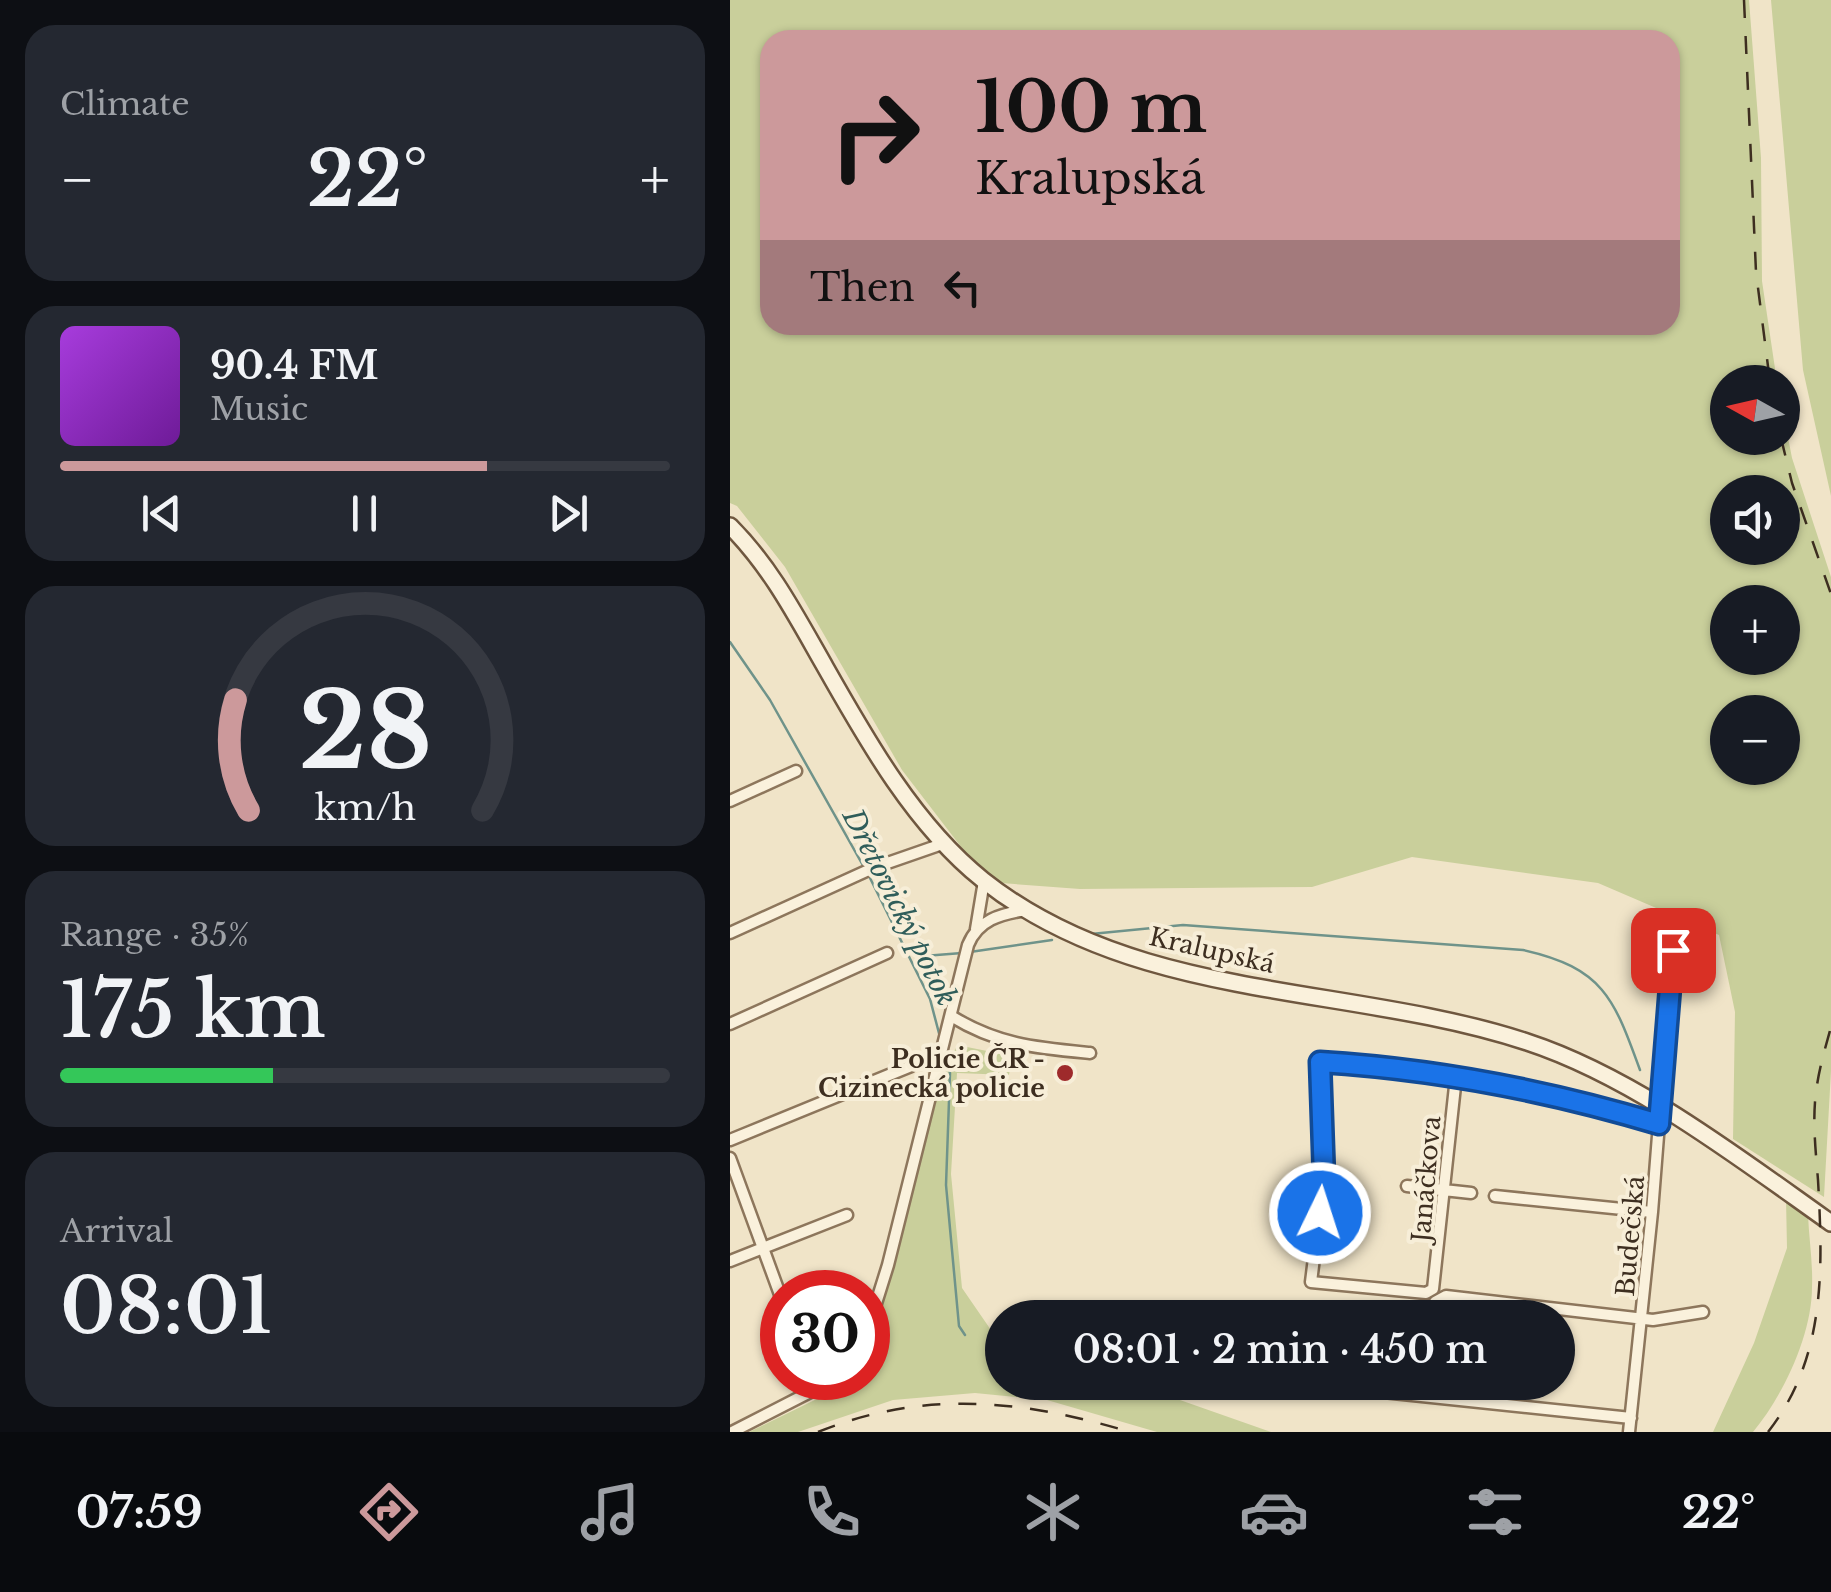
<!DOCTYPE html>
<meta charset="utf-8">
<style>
body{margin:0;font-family:"Libre Baskerville",serif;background:#242831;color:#f1f3f6;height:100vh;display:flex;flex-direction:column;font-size:38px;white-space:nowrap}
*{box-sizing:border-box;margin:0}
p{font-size:32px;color:#9ea1a6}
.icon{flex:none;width:55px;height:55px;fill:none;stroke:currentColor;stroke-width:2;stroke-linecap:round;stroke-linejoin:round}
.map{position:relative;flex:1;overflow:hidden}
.drawer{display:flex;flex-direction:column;gap:25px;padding:25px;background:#0d0f14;width:730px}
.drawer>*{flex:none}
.banner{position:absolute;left:30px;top:30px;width:920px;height:305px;border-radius:30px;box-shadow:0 2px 8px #0004;background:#cc999b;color:#111;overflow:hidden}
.needle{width:65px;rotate:278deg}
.fabs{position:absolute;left:980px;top:365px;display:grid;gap:20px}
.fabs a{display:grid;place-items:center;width:90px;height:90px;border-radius:50%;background:#171b24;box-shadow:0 2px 8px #0004;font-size:50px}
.speed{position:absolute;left:30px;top:1270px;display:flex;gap:20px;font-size:50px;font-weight:700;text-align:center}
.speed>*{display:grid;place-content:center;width:130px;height:130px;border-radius:50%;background:#171b24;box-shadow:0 2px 8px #0004;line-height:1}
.speed .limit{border:15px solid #d22;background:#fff;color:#111}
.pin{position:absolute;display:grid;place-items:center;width:85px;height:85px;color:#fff;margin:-42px;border-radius:20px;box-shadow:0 5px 15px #0006}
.me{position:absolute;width:110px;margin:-55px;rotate:4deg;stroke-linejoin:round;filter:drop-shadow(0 0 8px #0008)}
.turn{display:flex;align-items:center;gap:35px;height:210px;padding:0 50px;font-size:45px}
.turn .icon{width:130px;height:130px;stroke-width:2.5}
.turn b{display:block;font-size:70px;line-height:85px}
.then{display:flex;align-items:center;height:95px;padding:0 50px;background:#0003;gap:20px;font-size:38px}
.big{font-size:75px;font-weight:600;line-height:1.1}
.drawer .card{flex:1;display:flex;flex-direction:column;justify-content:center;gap:15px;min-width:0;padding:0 35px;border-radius:30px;background:#242831}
.drawer .dial{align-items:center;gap:0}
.dial svg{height:260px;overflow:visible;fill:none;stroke:#363941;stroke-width:7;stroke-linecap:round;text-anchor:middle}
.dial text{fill:#f1f3f6;stroke:none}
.song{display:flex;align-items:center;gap:30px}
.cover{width:120px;height:120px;border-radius:15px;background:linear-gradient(135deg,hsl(280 70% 55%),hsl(280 70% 35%))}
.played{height:10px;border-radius:5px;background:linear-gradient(90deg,#cc999b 70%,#363941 70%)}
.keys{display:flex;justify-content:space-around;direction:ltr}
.heat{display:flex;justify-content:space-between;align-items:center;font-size:55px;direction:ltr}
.charge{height:15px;border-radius:8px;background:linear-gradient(90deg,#34c759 35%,#363941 0)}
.trip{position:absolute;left:255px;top:1300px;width:590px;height:100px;border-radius:50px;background:#171b24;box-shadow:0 2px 8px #0004;font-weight:600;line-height:100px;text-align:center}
.tab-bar{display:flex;height:160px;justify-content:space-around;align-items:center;background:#090b0e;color:#9ea1a6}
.tab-bar .icon{width:70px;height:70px}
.tab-bar .active{color:#cc999b}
.tab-bar b{font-size:45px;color:#f1f3f6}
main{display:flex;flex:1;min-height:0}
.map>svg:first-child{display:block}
.green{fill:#c9cf9b;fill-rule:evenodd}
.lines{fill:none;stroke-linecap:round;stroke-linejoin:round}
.stream{stroke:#6f938a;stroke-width:2.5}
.minor-casing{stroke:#8d765c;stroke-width:15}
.secondary-casing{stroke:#6f573f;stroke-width:20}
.minor{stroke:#faf1dc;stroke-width:10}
.secondary{stroke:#faf1dc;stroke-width:15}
.rail{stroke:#3d2e20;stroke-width:2.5;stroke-dasharray:18 18;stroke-linecap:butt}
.route-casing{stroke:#114b97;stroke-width:25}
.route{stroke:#1a73e8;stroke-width:18}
.poi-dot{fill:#9e2a2b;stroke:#f7eed8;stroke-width:4}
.labels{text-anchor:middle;stroke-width:8;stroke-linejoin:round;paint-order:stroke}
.street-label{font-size:25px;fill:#3d2e20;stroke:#f7eed8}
.poi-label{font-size:25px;font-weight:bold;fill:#3d2e20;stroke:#f7eed8;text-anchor:end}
.water-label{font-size:28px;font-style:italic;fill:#2f5d5a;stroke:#f7eed8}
</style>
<main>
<section class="drawer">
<div class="card"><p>Climate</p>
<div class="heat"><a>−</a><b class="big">22°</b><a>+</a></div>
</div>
<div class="card">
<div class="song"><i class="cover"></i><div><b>90.4 FM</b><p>Music</p></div></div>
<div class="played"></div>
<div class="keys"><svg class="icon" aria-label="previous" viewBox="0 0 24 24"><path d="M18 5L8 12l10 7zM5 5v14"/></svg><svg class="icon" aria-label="pause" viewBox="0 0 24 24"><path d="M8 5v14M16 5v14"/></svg><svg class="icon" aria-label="next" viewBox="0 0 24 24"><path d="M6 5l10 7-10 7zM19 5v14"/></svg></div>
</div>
<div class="card dial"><svg viewBox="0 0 100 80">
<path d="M14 69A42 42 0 1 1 86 69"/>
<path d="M14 69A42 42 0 0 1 10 35" stroke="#cc999b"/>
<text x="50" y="56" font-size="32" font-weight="700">28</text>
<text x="50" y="72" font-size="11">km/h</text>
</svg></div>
<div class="card"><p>Range · 35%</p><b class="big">175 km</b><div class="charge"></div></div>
<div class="card"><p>Arrival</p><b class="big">08:01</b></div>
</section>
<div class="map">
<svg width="1101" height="1432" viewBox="0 0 1101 1432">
<rect width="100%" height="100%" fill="#f0e4c8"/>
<!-- green -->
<path class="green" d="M 0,0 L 1019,0 L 1031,158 L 1032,281 L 1047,382 L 998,382 L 998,438 L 1052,438 L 1053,412 L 1062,458 L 1101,577 L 1101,1071 L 1094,1197 L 1003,1139 L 1005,1012 L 989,935 L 868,883 L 682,857 L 582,887 L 350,889 L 258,882 L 172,770 L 55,567 L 7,506 L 0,503 ZM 40,40 L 940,40 L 940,325 L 40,325 ZM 998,492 L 1052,492 L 1052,548 L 998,548 ZM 998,602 L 1052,602 L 1052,658 L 998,658 ZM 998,712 L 1052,712 L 1052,768 L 998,768 Z
M 1041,0 L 1101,0 L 1101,496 L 1073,370 Z
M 227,1045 L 282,1056 L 279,1075 L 227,1073 L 221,1174 L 232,1288 L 263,1333 L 272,1366 L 272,1382 L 390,1383 L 430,1393 L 541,1432 L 427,1432 L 317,1400 L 245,1393 L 163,1400 L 68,1432 L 19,1432 L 99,1393 L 115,1378 L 138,1378 L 138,1353 L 213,1076 Z
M 1056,1199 L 1078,1215 C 1079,1239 1083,1263 1082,1287 C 1082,1335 1053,1396 1023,1432 L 983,1432 L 1024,1343 L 1057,1248 Z"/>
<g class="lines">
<!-- stream -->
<path class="stream" d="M 0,642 L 40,700 L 135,869
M 139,876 L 200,999 L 210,1037
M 361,934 L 453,925 L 793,950 C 873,968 884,998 910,1070
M 177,947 L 194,956 L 232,953
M 240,952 L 322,940
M 215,1054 L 220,1073 L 216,1185 L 229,1326 L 235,1335"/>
<defs>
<path id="minor" d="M 0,801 L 66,771
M 246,929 L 254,881
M 0,933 L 143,868 L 215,843
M 221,1016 C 268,1045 307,1048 360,1053
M 0,1024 L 157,953
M 726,1077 L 703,1289 L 696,1293 L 581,1282 L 594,1178 L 590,1062 C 705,1069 819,1091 929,1124
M 0,1140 L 181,1066
M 0,1158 L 52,1300
M 677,1186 L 741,1193
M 765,1196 L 922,1212
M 0,1261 L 117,1215
M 702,1318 L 705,1302 L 716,1296 L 923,1320 L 973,1312
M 138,1329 L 158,1265 L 238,945 C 248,920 270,914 296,910
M 596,1386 L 901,1418
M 2,1432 L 86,1389 L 101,1378
M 899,1432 L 922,1212 L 945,920"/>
<path id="secondary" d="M 0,526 C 40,566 65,614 93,663 C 136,739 184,825 253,880 C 408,1003 618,983 797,1042 C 904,1077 1009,1158 1101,1223"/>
</defs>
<!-- minor casing -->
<use href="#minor" class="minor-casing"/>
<!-- secondary casing -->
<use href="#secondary" class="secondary-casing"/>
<!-- minor -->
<use href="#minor" class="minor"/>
<!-- secondary -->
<use href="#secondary" class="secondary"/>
<!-- rail -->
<path class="rail" d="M 1014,0 L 1026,272 L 1040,382
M 1051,438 L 1062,483 L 1101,594
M 88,1432 C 194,1389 294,1400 400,1432
M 1038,1432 C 1096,1358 1093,1269 1088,1180 C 1086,1154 1083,1128 1085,1102 C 1087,1076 1094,1052 1101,1027"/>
</g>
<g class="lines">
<defs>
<path id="route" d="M 590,1213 L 594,1178 L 590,1062 C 705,1069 819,1091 929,1124 L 943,950"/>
</defs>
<!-- route casing -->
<use href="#route" class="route-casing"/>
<!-- route -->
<use href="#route" class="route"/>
</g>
<!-- markers -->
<circle class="poi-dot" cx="335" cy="1073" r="10"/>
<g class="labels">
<!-- street labels -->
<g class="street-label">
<text transform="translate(482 950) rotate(13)" y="9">Kralupská</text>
<text transform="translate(696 1179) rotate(-85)" y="9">Janáčkova</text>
<text transform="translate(900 1236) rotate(-85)" y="9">Budečská</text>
</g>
<!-- poi labels -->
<g class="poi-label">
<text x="315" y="1068">Policie ČR -<tspan x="315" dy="29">Cizinecká policie</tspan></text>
</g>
<!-- water labels -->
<g class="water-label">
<text transform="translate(170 907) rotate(63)" y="10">Dřetovický potok</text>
</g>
</g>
</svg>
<div class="fabs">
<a><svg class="needle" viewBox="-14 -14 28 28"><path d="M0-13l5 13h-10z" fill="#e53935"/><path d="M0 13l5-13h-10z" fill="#9ea1a6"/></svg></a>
<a><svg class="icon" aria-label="sound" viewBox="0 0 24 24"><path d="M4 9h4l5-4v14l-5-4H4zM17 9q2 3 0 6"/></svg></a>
<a>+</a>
<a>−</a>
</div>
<div class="speed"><div class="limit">30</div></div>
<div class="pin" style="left:943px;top:950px;background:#d93025"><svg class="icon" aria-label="arrive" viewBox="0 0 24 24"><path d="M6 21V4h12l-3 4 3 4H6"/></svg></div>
<svg class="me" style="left:590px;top:1213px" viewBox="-20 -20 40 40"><circle r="17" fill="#1a73e8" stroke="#fff" stroke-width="3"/><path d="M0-11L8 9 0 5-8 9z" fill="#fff"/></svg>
<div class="trip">08:01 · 2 min · 450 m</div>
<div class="banner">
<div class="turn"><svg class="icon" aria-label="right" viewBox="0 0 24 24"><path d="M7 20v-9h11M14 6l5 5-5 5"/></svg><div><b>100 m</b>Kralupská</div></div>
<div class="then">Then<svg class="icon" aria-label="left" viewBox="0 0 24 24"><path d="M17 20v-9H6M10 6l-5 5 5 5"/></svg></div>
</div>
</div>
</main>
<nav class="tab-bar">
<b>07:59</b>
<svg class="icon active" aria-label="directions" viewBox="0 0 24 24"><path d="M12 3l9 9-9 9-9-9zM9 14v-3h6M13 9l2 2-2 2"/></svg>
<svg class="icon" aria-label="music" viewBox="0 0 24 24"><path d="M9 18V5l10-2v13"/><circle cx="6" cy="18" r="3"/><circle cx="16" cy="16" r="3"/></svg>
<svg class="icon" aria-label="phone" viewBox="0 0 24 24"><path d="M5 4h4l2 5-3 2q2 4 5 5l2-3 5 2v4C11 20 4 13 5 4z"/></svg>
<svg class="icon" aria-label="climate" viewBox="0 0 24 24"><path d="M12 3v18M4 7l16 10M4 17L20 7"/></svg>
<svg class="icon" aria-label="car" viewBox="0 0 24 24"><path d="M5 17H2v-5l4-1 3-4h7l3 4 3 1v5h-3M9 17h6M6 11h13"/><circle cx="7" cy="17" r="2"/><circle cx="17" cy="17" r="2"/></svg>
<svg class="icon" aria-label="filters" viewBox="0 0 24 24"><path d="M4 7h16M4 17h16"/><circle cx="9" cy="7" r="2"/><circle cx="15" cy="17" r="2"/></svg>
<b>22°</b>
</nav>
